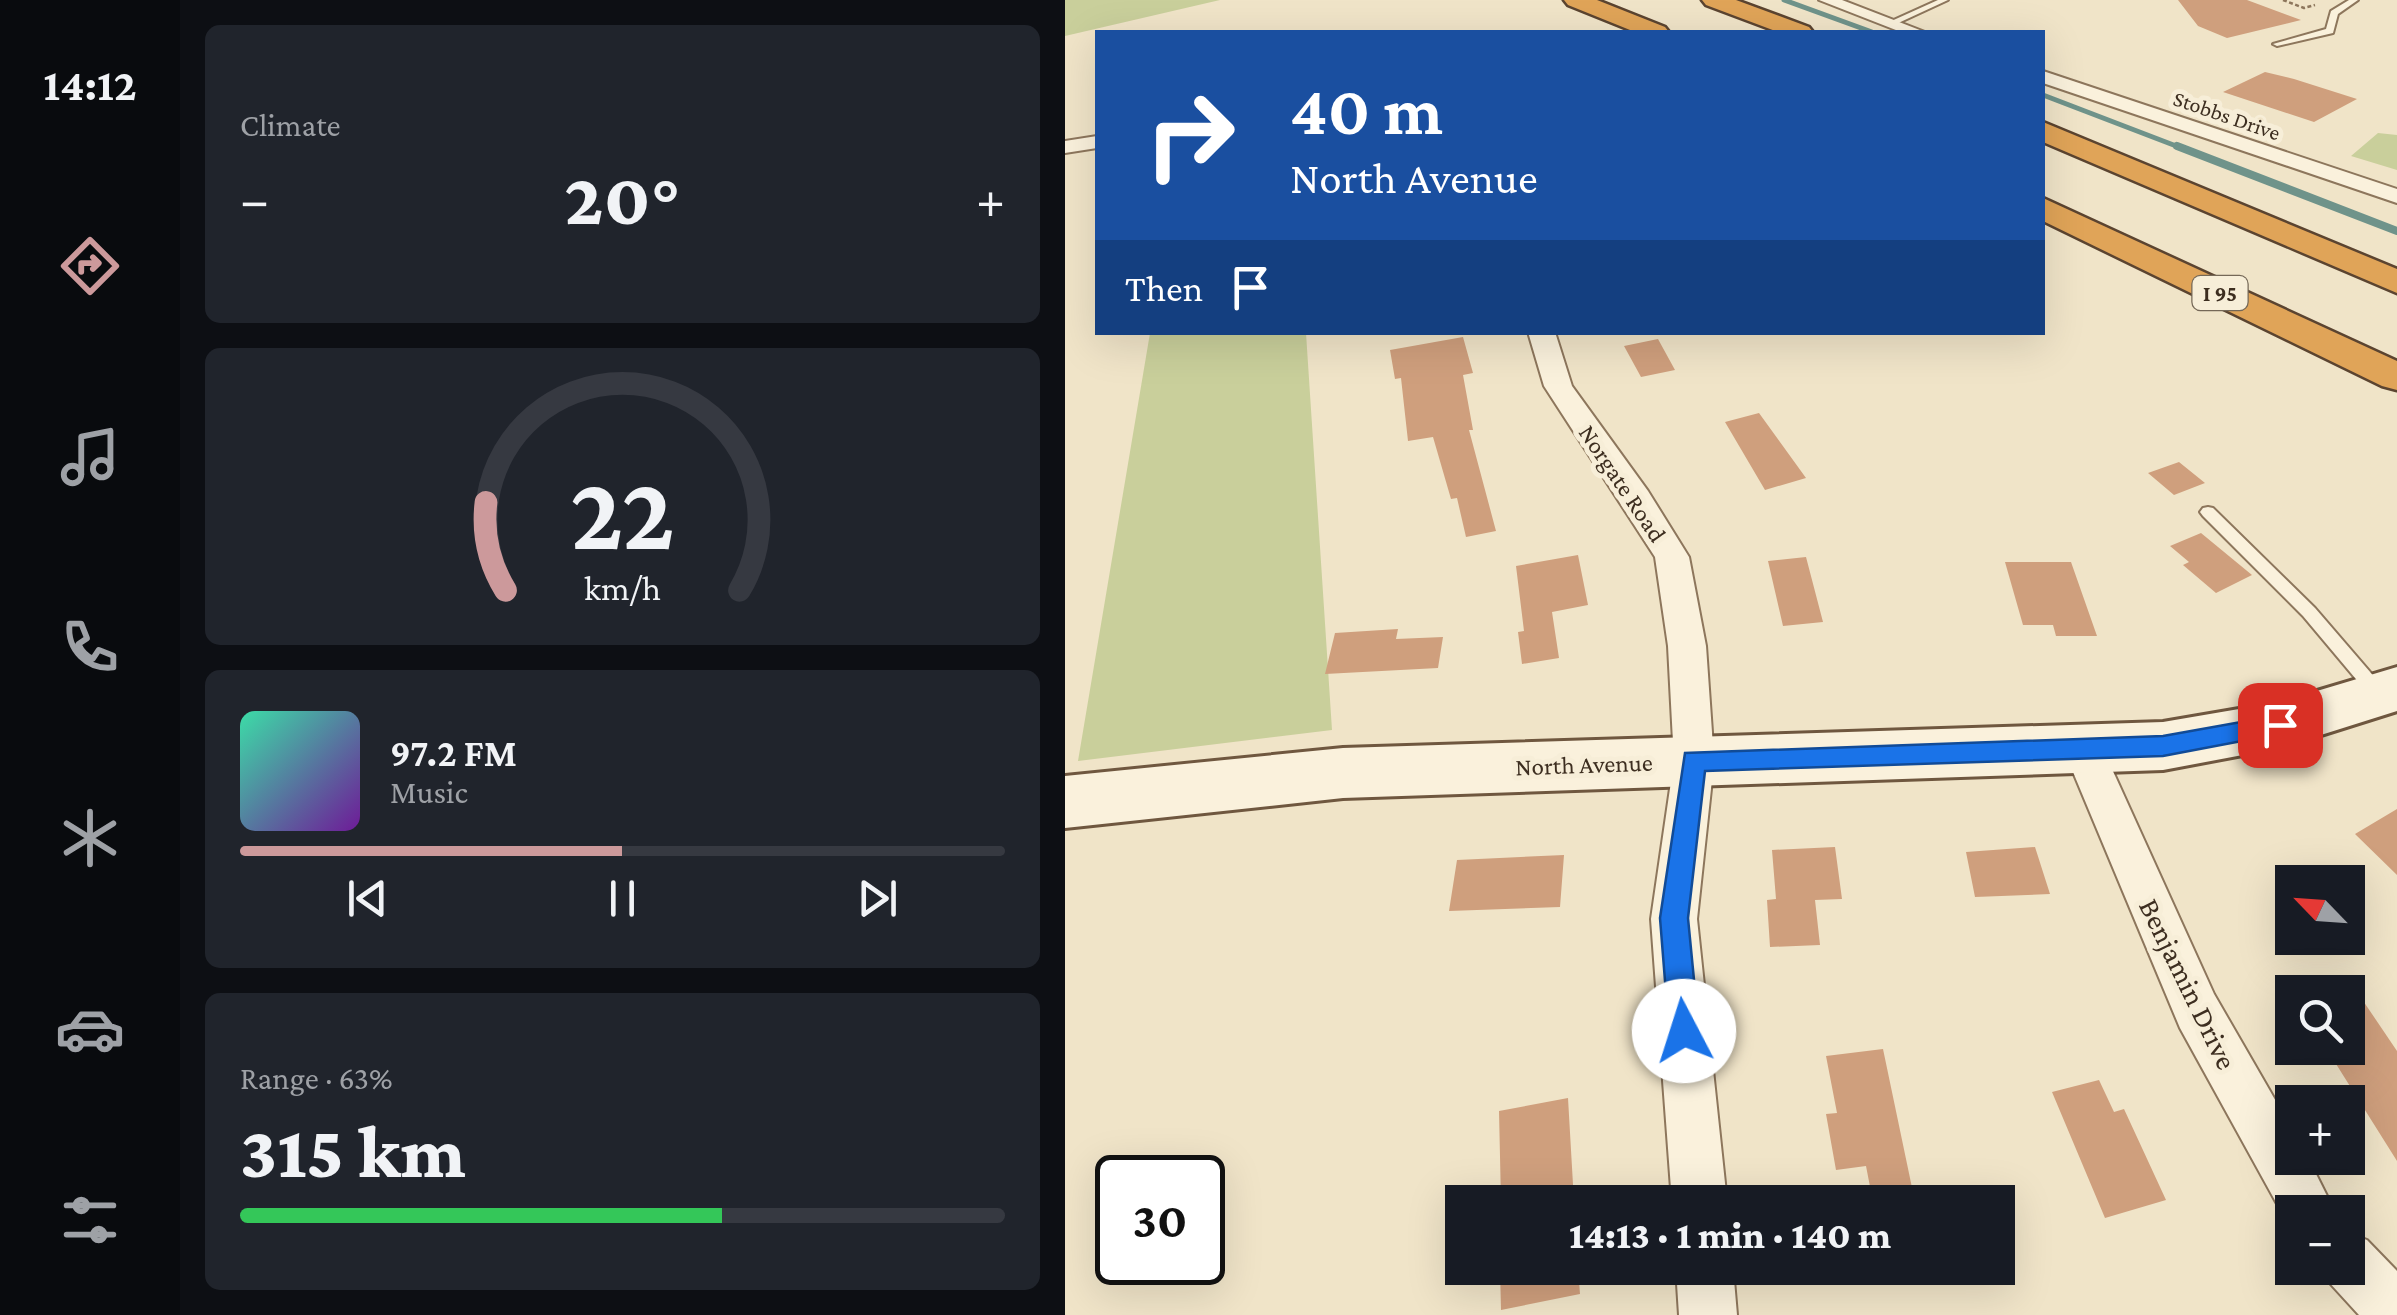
<!DOCTYPE html>
<meta charset="utf-8">
<style>
body{margin:0;font-family:"Crimson Pro",serif;background:#20242c;color:#f1f3f6;height:100vh;display:flex;flex-direction:column;font-size:38px;white-space:nowrap}
*{box-sizing:border-box;margin:0}
p{font-size:32px;color:#9ea1a6}
.icon{flex:none;width:55px;height:55px;fill:none;stroke:currentColor;stroke-width:2;stroke-linecap:round;stroke-linejoin:round}
.map{position:relative;flex:1;overflow:hidden}
.drawer{display:flex;flex-direction:column;gap:25px;padding:25px;background:#0d0f14;width:885px}
.drawer>*{flex:none}
.banner{position:absolute;left:30px;top:30px;width:950px;height:305px;border-radius:0px;box-shadow:0 10px 40px #0002;background:#1a4fa0;color:#fff;overflow:hidden}
.needle{width:65px;rotate:295deg}
.buttons{position:absolute;left:1210px;top:865px;display:grid;gap:20px}
.buttons a{display:grid;place-items:center;width:90px;height:90px;border-radius:0px;background:#171b24;box-shadow:0 10px 40px #0002;font-size:50px}
.speed{position:absolute;left:30px;top:1155px;display:flex;gap:20px;font-size:50px;font-weight:700;text-align:center}
.speed>*{display:grid;place-content:center;width:130px;height:130px;border-radius:50%;background:#171b24;box-shadow:0 10px 40px #0002;line-height:1}
.speed .limit{border:5px solid #111;border-radius:15px;background:#fff;color:#111}
.pin{position:absolute;display:grid;place-items:center;width:85px;height:85px;color:#fff;margin:-42px;border-radius:20px;box-shadow:0 5px 15px #0006}
.me{position:absolute;width:110px;margin:-55px;rotate:355deg;stroke-linejoin:round;filter:drop-shadow(0 0 8px #0008)}
.turn{display:flex;align-items:center;gap:35px;height:210px;padding:0 30px;font-size:45px}
.turn .icon{width:130px;height:130px;stroke-width:2.5}
.turn b{display:block;font-size:70px;line-height:85px}
.then{display:flex;align-items:center;height:95px;padding:0 30px;background:#0003;gap:20px;font-size:38px}
.big{font-size:75px;font-weight:800;line-height:1.1}
.drawer .tile{flex:1;display:flex;flex-direction:column;justify-content:center;gap:15px;min-width:0;padding:0 35px;border-radius:15px;background:#20242c}
.drawer .dial{align-items:center;gap:0}
.dial svg{height:260px;overflow:visible;fill:none;stroke:#363941;stroke-width:7;stroke-linecap:round;text-anchor:middle}
.dial text{fill:#f1f3f6;stroke:none}
.song{display:flex;align-items:center;gap:30px}
.cover{width:120px;height:120px;border-radius:15px;background:linear-gradient(135deg,hsl(160 70% 55%),hsl(280 70% 35%))}
.played{height:10px;border-radius:5px;background:linear-gradient(90deg,#cc999b 50%,#363941 50%)}
.keys{display:flex;justify-content:space-around;direction:ltr}
.heat{display:flex;justify-content:space-between;align-items:center;font-size:55px;direction:ltr}
.charge{height:15px;border-radius:8px;background:linear-gradient(90deg,#34c759 63%,#363941 0)}
.trip{position:absolute;left:380px;top:1185px;width:570px;height:100px;border-radius:0px;background:#171b24;box-shadow:0 10px 40px #0002;font-weight:800;line-height:100px;text-align:center}
main{display:flex;flex:1;min-height:0}
.menu{display:flex;flex-direction:column;width:180px;justify-content:space-around;align-items:center;background:#090b0e;color:#9ea1a6}
.menu .icon{width:70px;height:70px}
.menu .on{color:#cc999b}
.menu b{font-size:45px;color:#f1f3f6}
.map>svg:first-child{display:block}
.green{fill:#c9cf9b}
.lines{fill:none;stroke-linecap:round;stroke-linejoin:round}
.stream-far1{stroke:#6f938a;stroke-width:5}
.stream{stroke:#6f938a;stroke-width:8}
.building{fill:#cf9f7d}
.lane-casing{stroke:#8d765c;stroke-width:4}
.street-casing{stroke:#8d765c;stroke-width:4}
.secondary-casing{stroke:#6f573f;stroke-width:6}
.highway-casing{stroke:#5b4430;stroke-width:5}
.path{stroke:#8d765c;stroke-width:2.5;stroke-dasharray:4 2.5;stroke-linecap:butt}
.lane{fill:#faf1dc;fill-rule:evenodd}
.street{fill:#faf1dc;fill-rule:evenodd}
.secondary{fill:#faf1dc;fill-rule:evenodd}
.highway{fill:#e0a458;fill-rule:evenodd}
.route{fill:#1a73e8;stroke:#114b97;stroke-width:2.5}
.labels{text-anchor:middle;stroke-width:10;stroke-linejoin:round;paint-order:stroke}
.far-street-label{font-size:22px;fill:#3d2e20;stroke:#f7eed8}
.shield{fill:#f7eed8;stroke:#756857;stroke-width:2.5}
.shield-label{font-size:22px;font-weight:bold;fill:#3d2e20}
.street-label{font-size:25px;fill:#3d2e20;stroke:#f7eed8}
.near-street-label{font-size:30px;fill:#3d2e20;stroke:#f7eed8}
</style>
<main>
<nav class="menu">
<b>14:12</b>
<svg class="icon on" aria-label="directions" viewBox="0 0 24 24"><path d="M12 3l9 9-9 9-9-9zM9 14v-3h6M13 9l2 2-2 2"/></svg>
<svg class="icon" aria-label="music" viewBox="0 0 24 24"><path d="M9 18V5l10-2v13"/><circle cx="6" cy="18" r="3"/><circle cx="16" cy="16" r="3"/></svg>
<svg class="icon" aria-label="phone" viewBox="0 0 24 24"><path d="M5 4h4l2 5-3 2q2 4 5 5l2-3 5 2v4C11 20 4 13 5 4z"/></svg>
<svg class="icon" aria-label="climate" viewBox="0 0 24 24"><path d="M12 3v18M4 7l16 10M4 17L20 7"/></svg>
<svg class="icon" aria-label="car" viewBox="0 0 24 24"><path d="M5 17H2v-5l4-1 3-4h7l3 4 3 1v5h-3M9 17h6M6 11h13"/><circle cx="7" cy="17" r="2"/><circle cx="17" cy="17" r="2"/></svg>
<svg class="icon" aria-label="filters" viewBox="0 0 24 24"><path d="M4 7h16M4 17h16"/><circle cx="9" cy="7" r="2"/><circle cx="15" cy="17" r="2"/></svg>
</nav>
<section class="drawer">
<div class="tile"><p>Climate</p>
<div class="heat"><a>−</a><b class="big">20°</b><a>+</a></div>
</div>
<div class="tile dial"><svg viewBox="0 0 100 80">
<path d="M14 69A42 42 0 1 1 86 69"/>
<path d="M14 69A42 42 0 0 1 8 42" stroke="#cc999b"/>
<text x="50" y="56" font-size="32" font-weight="700">22</text>
<text x="50" y="72" font-size="11">km/h</text>
</svg></div>
<div class="tile">
<div class="song"><i class="cover"></i><div><b>97.2 FM</b><p>Music</p></div></div>
<div class="played"></div>
<div class="keys"><svg class="icon" aria-label="previous" viewBox="0 0 24 24"><path d="M18 5L8 12l10 7zM5 5v14"/></svg><svg class="icon" aria-label="pause" viewBox="0 0 24 24"><path d="M8 5v14M16 5v14"/></svg><svg class="icon" aria-label="next" viewBox="0 0 24 24"><path d="M6 5l10 7-10 7zM19 5v14"/></svg></div>
</div>
<div class="tile"><p>Range · 63%</p><b class="big">315 km</b><div class="charge"></div></div>
</section>
<div class="map">
<svg width="1332" height="1315" viewBox="0 0 1332 1315">
<rect width="100%" height="100%" fill="#f0e4c8"/>
<!-- green -->
<path class="green" d="M 0,0 L 155,0 L 0,36 Z
M 1313,133 L 1332,135 L 1332,170 L 1286,156 Z
M 85,333 L 241,333 L 267,730 L 13,761 Z"/>
<g class="lines">
<!-- stream-far1 -->
<path class="stream-far1" d="M 719,0 L 807,32
M 978,95 L 1119,149"/>
<!-- stream -->
<path class="stream" d="M 1112,146 L 1332,231"/>
</g>
<!-- building -->
<path class="building" d="M 1113,0 L 1182,0 L 1236,20 L 1162,38 L 1133,26 Z
M 1200,72 L 1229,79 L 1292,99 L 1249,122 L 1158,92 Z
M 398,337 L 408,373 L 398,375 L 408,430 L 404,430 L 431,531 L 401,537 L 392,498 L 386,499 L 368,437 L 343,441 L 336,378 L 330,379 L 325,350 Z
M 593,339 L 610,370 L 576,377 L 559,346 Z
M 694,413 L 741,478 L 700,490 L 660,422 Z
M 1114,462 L 1140,483 L 1109,495 L 1083,473 Z
M 1136,533 L 1187,575 L 1151,593 L 1118,565 L 1124,562 L 1105,546 Z
M 513,555 L 523,605 L 487,612 L 494,658 L 457,664 L 453,632 L 459,631 L 451,566 Z
M 741,557 L 758,622 L 718,626 L 703,561 Z
M 940,562 L 1006,562 L 1032,636 L 991,636 L 988,625 L 958,625 Z
M 333,629 L 331,639 L 378,637 L 373,668 L 260,674 L 270,633 Z
M 1332,809 L 1332,875 L 1290,834 Z
M 770,847 L 777,899 L 750,900 L 755,945 L 705,947 L 702,900 L 711,899 L 707,850 Z
M 970,847 L 985,894 L 910,897 L 901,852 Z
M 499,855 L 495,907 L 384,911 L 392,860 Z
M 1282,977 L 1332,1051 L 1332,1161 L 1261,1048 L 1282,1048 Z
M 818,1049 L 850,1202 L 808,1202 L 801,1166 L 771,1170 L 761,1114 L 772,1113 L 761,1056 Z
M 1034,1080 L 1049,1112 L 1059,1109 L 1101,1200 L 1040,1218 L 987,1092 Z
M 503,1098 L 509,1202 L 436,1202 L 434,1111 Z
M 435,1268 L 513,1268 L 515,1294 L 436,1310 Z"/>
<g class="lines">
<defs>
<path id="lane" d="M 873,0 L 883,0 L 829,25 L 822,23 Z
M 1284,0 L 1293,0 L 1273,14 L 1268,33 L 1212,46 L 1208,44 L 1261,29 L 1266,11 Z
M 1143,507 L 1148,508 L 1250,608 L 1318,687 L 1321,692 L 1318,697 L 1306,697 L 1238,616 L 1138,516 L 1135,512 L 1138,508 Z"/>
<path id="street" d="M 754,0 L 777,0 L 860,32 L 836,32 Z
M 978,71 L 1332,189 L 1332,203 L 978,83 Z
M 32,136 L 32,148 L 0,153 L 0,141 Z
M 463,332 L 490,332 L 507,386 L 583,491 L 624,557 L 641,646 L 649,761 L 632,919 L 662,1202 L 607,1202 L 586,919 L 609,761 L 603,646 L 590,557 L 479,386 Z
M 1018,731 L 1032,736 L 1149,994 L 1228,1131 L 1228,1158 L 1243,1158 L 1270,1212 L 1228,1212 L 1228,1233 L 1115,1028 L 998,748 L 1004,736 Z
M 1282,1232 L 1302,1240 L 1332,1271 L 1332,1315 L 1294,1315 L 1262,1280 L 1257,1268 L 1282,1268 Z
M 611,1268 L 668,1268 L 672,1315 L 614,1315 Z"/>
<path id="secondary" d="M 1332,667 L 1332,711 L 1215,748 L 1098,770 L 278,798 L 0,828 L 0,776 L 278,748 L 1098,722 L 1215,702 Z"/>
<path id="highway" d="M 499,0 L 532,0 L 600,27 L 604,32 L 570,32 L 503,5 Z
M 637,0 L 671,0 L 744,27 L 748,32 L 713,32 L 641,5 Z
M 978,122 L 1332,269 L 1332,293 L 978,142 Z
M 978,198 L 1332,361 L 1332,390 L 1317,386 L 978,221 Z"/>
</defs>
<!-- lane casing -->
<use href="#lane" class="lane-casing"/>
<!-- street casing -->
<use href="#street" class="street-casing"/>
<!-- secondary casing -->
<use href="#secondary" class="secondary-casing"/>
<!-- highway casing -->
<use href="#highway" class="highway-casing"/>
<!-- path -->
<path class="path" d="M 1218,0 L 1239,8 L 1250,5"/>
<!-- lane -->
<use href="#lane" class="lane"/>
<!-- street -->
<use href="#street" class="street"/>
<!-- secondary -->
<use href="#secondary" class="secondary"/>
<!-- highway -->
<use href="#highway" class="highway"/>
</g>
<!-- route -->
<path class="route" d="M 1215,715 L 1224,718 L 1227,725 L 1224,732 L 1098,756 L 640,771 L 623,918 L 634,1031 L 630,1041 L 619,1046 L 609,1041 L 604,1031 L 595,918 L 620,753 L 1098,736 Z"/>
<g class="labels">
<!-- far-street labels -->
<g class="far-street-label">
<text transform="translate(1162 115) rotate(19)" y="8">Stobbs Drive</text>
</g>
<!-- shield labels -->
<rect class="shield" x="1127.5" y="276" width="55" height="34" rx="8"/>
<g class="shield-label">
<text x="1155" y="301">I 95</text>
</g>
<!-- street labels -->
<g class="street-label">
<text transform="translate(558 483) rotate(56)" y="9">Norgate Road</text>
<text transform="translate(519 764) rotate(-2)" y="9">North Avenue</text>
</g>
<!-- near-street labels -->
<g class="near-street-label">
<text transform="translate(1123 984) rotate(64)" y="10">Benjamin Drive</text>
</g>
</g>
</svg>
<div class="buttons">
<a><svg class="needle" viewBox="-14 -14 28 28"><path d="M0-13l5 13h-10z" fill="#e53935"/><path d="M0 13l5-13h-10z" fill="#9ea1a6"/></svg></a>
<a><svg class="icon" aria-label="search" viewBox="0 0 24 24"><circle cx="10" cy="10" r="6"/><path d="M15 15l6 6"/></svg></a>
<a>+</a>
<a>−</a>
</div>
<div class="speed"><div class="limit">30</div></div>
<div class="pin" style="left:1215px;top:725px;background:#d93025"><svg class="icon" aria-label="arrive" viewBox="0 0 24 24"><path d="M6 21V4h12l-3 4 3 4H6"/></svg></div>
<svg class="me" style="left:619px;top:1031px" viewBox="-20 -20 40 40"><circle r="19" fill="#fff"/><path d="M0-13L10 11 0 6-10 11z" fill="#1a73e8"/></svg>
<div class="trip">14:13 · 1 min · 140 m</div>
<div class="banner">
<div class="turn"><svg class="icon" aria-label="right" viewBox="0 0 24 24"><path d="M7 20v-9h11M14 6l5 5-5 5"/></svg><div><b>40 m</b>North Avenue</div></div>
<div class="then">Then<svg class="icon" aria-label="arrive" viewBox="0 0 24 24"><path d="M6 21V4h12l-3 4 3 4H6"/></svg></div>
</div>
</div>
</main>
